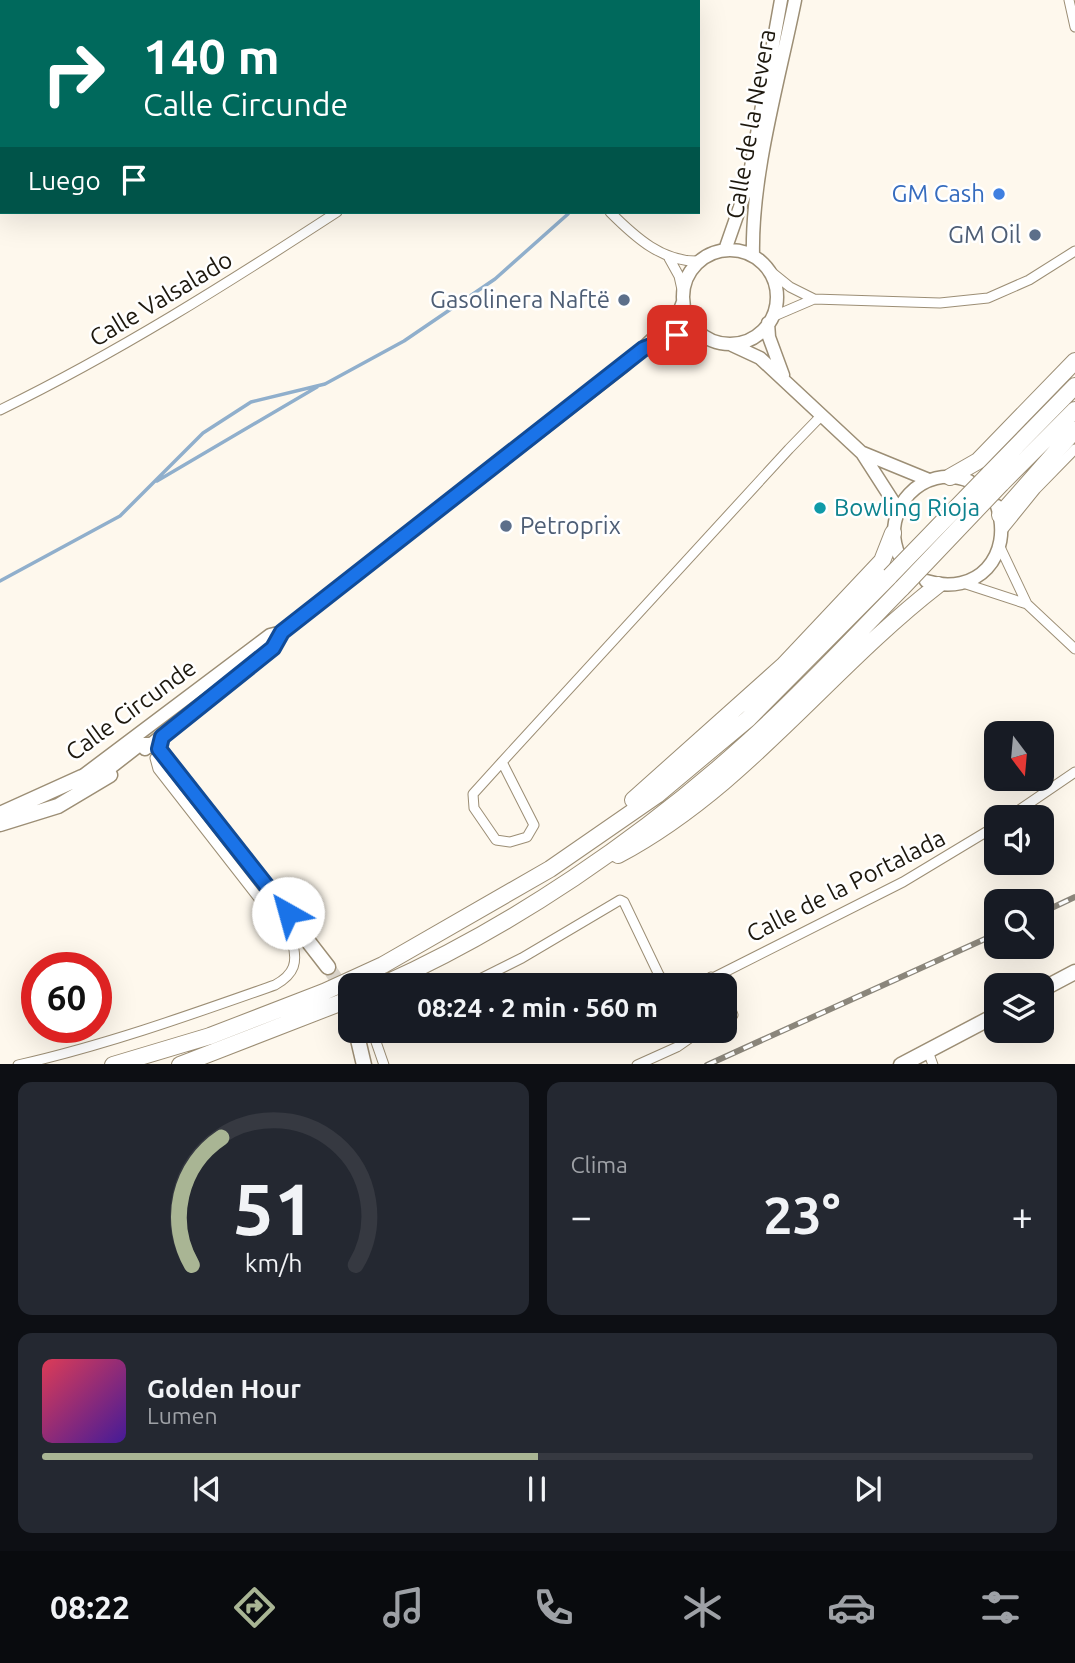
<!DOCTYPE html>
<html lang="es">
<meta charset="utf-8">
<style>
body{margin:0;font-family:Ubuntu,sans-serif;background:#242831;color:#f1f3f6;height:100vh;display:flex;flex-direction:column;font-size:26px;white-space:nowrap}
*{box-sizing:border-box;margin:0}
p{font-size:23px;color:#9ea1a6}
.icon{flex:none;width:38px;height:38px;fill:none;stroke:currentColor;stroke-width:2;stroke-linecap:round;stroke-linejoin:round}
.map{position:relative;height:1064px;overflow:hidden}
.drawer{display:flex;flex-direction:column;gap:18px;padding:18px;background:#0d0f14;flex:1}
.drawer>*{flex:none}
.banner{position:absolute;left:0px;top:0px;width:700px;height:214px;box-shadow:0 7px 28px #0002;background:#00695c;color:#fff;overflow:hidden}
.needle{width:46px;rotate:164deg}
.controls{position:absolute;left:984px;top:721px;display:grid;gap:14px}
.controls a{display:grid;place-items:center;width:70px;height:70px;border-radius:14px;background:#171b24;box-shadow:0 7px 28px #0002;font-size:35px}
.speed{position:absolute;left:21px;top:952px;display:flex;gap:14px;font-size:35px;font-weight:700;text-align:center}
.speed>*{display:grid;place-content:center;width:91px;height:91px;border-radius:50%;background:#171b24;box-shadow:0 7px 28px #0002;line-height:1}
.speed .limit{border:10px solid #d22;background:#fff;color:#111}
.pin{position:absolute;display:grid;place-items:center;width:60px;height:60px;color:#fff;margin:-30px;border-radius:14px;box-shadow:0 4px 10px #0006}
.me{position:absolute;width:77px;margin:-38px;rotate:322deg;stroke-linejoin:round;filter:drop-shadow(0 0 5px #0008)}
.turn{display:flex;align-items:center;gap:24px;height:147px;padding:0 28px;font-size:32px}
.turn .icon{width:91px;height:91px;stroke-width:2.5}
.turn b{display:block;font-size:49px;line-height:60px}
.then{display:flex;align-items:center;height:66px;padding:0 28px;background:#0003;gap:14px;font-size:26px}
.big{font-size:52px;font-weight:700;line-height:1.1}
.drawer .tile{flex:1;display:flex;flex-direction:column;justify-content:center;gap:10px;min-width:0;padding:0 24px;border-radius:14px;background:#242831}
.drawer .dial{align-items:center;gap:0}
.dial svg{height:182px;overflow:visible;fill:none;stroke:#363941;stroke-width:7;stroke-linecap:round;text-anchor:middle}
.dial text{fill:#f1f3f6;stroke:none}
.song{display:flex;align-items:center;gap:21px}
.cover{width:84px;height:84px;border-radius:10px;background:linear-gradient(135deg,hsl(350 70% 55%),hsl(260 70% 35%))}
.played{height:7px;border-radius:4px;background:linear-gradient(90deg,#a9b594 50%,#363941 50%)}
.keys{display:flex;justify-content:space-around;direction:ltr}
.heat{display:flex;justify-content:space-between;align-items:center;font-size:38px;direction:ltr}
.drawer .tiles{flex:1;display:grid;gap:18px;grid-template-columns:1fr 1fr}
.tile:last-child{grid-column:span 2}
.trip{position:absolute;left:338px;top:973px;width:399px;height:70px;border-radius:14px;background:#171b24;box-shadow:0 7px 28px #0002;font-weight:700;line-height:70px;text-align:center}
.tabs{display:flex;height:112px;justify-content:space-around;align-items:center;background:#090b0e;color:#9ea1a6}
.tabs .icon{width:49px;height:49px}
.tabs .selected{color:#a9b594}
.tabs b{font-size:32px;color:#f1f3f6}
.map>svg:first-child{display:block}
.forest{fill:#d7c29d}
.lines{fill:none;stroke-linecap:round;stroke-linejoin:round}
.stream{stroke:#90afcc;stroke-width:3.5}
.primary-tunnel{stroke:#dcd6cc;stroke-width:14;stroke-dasharray:14 7;stroke-linecap:butt}
.minor-casing{stroke:#9c8e75;stroke-width:11}
.secondary-casing{stroke:#9c8e75;stroke-width:15}
.primary-casing{stroke:#9c8e75;stroke-width:17}
.motorway-casing{stroke:#9c8e75;stroke-width:18}
.minor{stroke:#fff;stroke-width:9}
.secondary{stroke:#fff;stroke-width:12}
.primary{stroke:#fff;stroke-width:14}
.motorway{stroke:#fff;stroke-width:16}
.rail-casing{stroke:#8b867b;stroke-width:6}
.rail{stroke:#fff;stroke-width:3.5;stroke-dasharray:10;stroke-linecap:butt}
.motorway-bridge-casing{stroke:#9c8e75;stroke-width:18;stroke-linecap:butt}
.motorway-bridge{stroke:#fff;stroke-width:16}
.route-casing{stroke:#114b97;stroke-width:18}
.route{stroke:#1a73e8;stroke-width:12}
.shop-dot{fill:#3f7fe0;stroke:#fff;stroke-width:2.5}
.service-dot{fill:#5c6f8a;stroke:#fff;stroke-width:2.5}
.culture-dot{fill:#0f9aa8;stroke:#fff;stroke-width:2.5}
.labels{text-anchor:middle;stroke-width:5;stroke-linejoin:round;paint-order:stroke}
.street-label{font-size:24px;fill:#1d180e;stroke:#fff}
.shop-label{font-size:24px;fill:#366cbe;stroke:#fff;text-anchor:end}
.service-label{font-size:24px;fill:#4e5e75;stroke:#fff;text-anchor:end}
.culture-label{font-size:24px;fill:#0d838f;stroke:#fff;text-anchor:start}
</style>
<div class="map">
<svg width="1075" height="1065" viewBox="0 0 1075 1065">
<rect width="100%" height="100%" fill="#fef8ed"/>
<!-- forest -->
<path class="forest" d="M 0,0 L 167,0 L 2,2 L 0,106 Z"/>
<g class="lines">
<!-- stream -->
<path class="stream" d="M 672,2 L 673,0
M 157,481 L 317,387
M 0,581 L 120,516 L 203,433 L 251,402 L 325,384 L 404,341 L 495,279 L 568,214"/>
<!-- primary-tunnel -->
<path class="primary-tunnel" d="M 328,967 L 337,980 L 350,1012"/>
<defs>
<path id="minor" d="M 1069,0 L 1075,27
M 614,2 L 616,0
M 610,212 C 635,237 663,263 700,261
M 669,258 L 679,276 L 683,294
M 769,270 L 790,287 L 814,299
M 772,317 L 814,299 L 940,303 L 988,298 L 1029,280 L 1075,251
M 0,410 C 117,353 228,283 337,212
M 1002,531 L 1036,489 L 1075,449
M 1000,547 L 1027,604 L 1075,649
M 963,583 L 1027,604
M 502,762 L 534,825 L 527,837 L 510,842 L 496,840 L 474,808 L 473,794 L 502,762 L 789,449 L 821,416
M 1009,817 L 1075,772
M 711,977 L 720,985
M 468,985 L 522,958 L 620,900 L 624,902 L 659,975 L 667,985
M 699,985 L 903,882 L 996,826
M 724,992 L 733,1015 L 724,1030
M 381,1031 L 375,1039 L 384,1065
M 707,1031 L 721,1031
M 928,1051 L 933,1065
M 18,1065 C 106,1045 190,1015 275,985 C 295,974 298,962 292,941 L 158,769 L 155,758
M 637,1065 L 677,1047 L 700,1031"/>
<path id="secondary" d="M 725,250 L 748,184 L 781,0
M683 297a47 47 0 1 1 94 0a47 47 0 1 1-94 0Z
M 753,256 C 751,175 779,80 795,0
M 768,323 L 769,337 L 783,375
M 732,345 L 760,358 L 862,453 L 898,509
M 650,346 C 667,339 684,329 702,335
M 863,453 L 929,480
M 899,555 C 879,510 923,462 969,481
M 926,581 C 977,597 1014,556 997,506
M 145,749 L 273,648 L 282,632
M 84,775 L 270,635 L 282,632 L 625,365 L 678,315 L 683,302"/>
<path id="primary" d="M 0,814 L 82,777 L 102,773 L 138,745 L 151,745 L 159,749 L 328,967
M 0,824 L 58,806 L 110,775
M 1041,990 L 1075,972
M 356,1031 L 364,1065
M 901,1065 L 996,1015"/>
<path id="motorway" d="M 238,2 L 241,0
M 290,2 L 292,0
M 0,150 L 2,149
M 0,184 L 2,183
M 989,474 L 1075,386
M 950,477 L 978,461 L 1075,361
M 1001,484 L 1075,410
M 1000,515 L 1075,430
M 633,800 L 784,665 L 882,561 L 893,533
M 618,855 C 744,788 827,671 938,585
M 382,985 C 512,927 642,838 748,742 C 802,693 851,640 902,588
M 113,1065 L 210,1036 L 324,992 L 383,965 L 550,869 L 657,795 L 748,719 L 890,576
M 180,1065 L 350,999"/>
</defs>
<!-- minor casing -->
<use href="#minor" class="minor-casing"/>
<!-- secondary casing -->
<use href="#secondary" class="secondary-casing"/>
<!-- primary casing -->
<use href="#primary" class="primary-casing"/>
<!-- motorway casing -->
<use href="#motorway" class="motorway-casing"/>
<!-- minor -->
<use href="#minor" class="minor"/>
<!-- secondary -->
<use href="#secondary" class="secondary"/>
<!-- primary -->
<use href="#primary" class="primary"/>
<!-- motorway -->
<use href="#motorway" class="motorway"/>
<defs>
<path id="rail" d="M 1041,913 L 1075,897
M 707,1065 L 996,934"/>
</defs>
<!-- rail casing -->
<use href="#rail" class="rail-casing"/>
<!-- rail -->
<use href="#rail" class="rail"/>
<defs>
<path id="motorway-bridge" d="M 890,576 L 989,474
M 902,588 L 1001,484"/>
</defs>
<!-- motorway-bridge casing -->
<use href="#motorway-bridge" class="motorway-bridge-casing"/>
<!-- motorway-bridge -->
<use href="#motorway-bridge" class="motorway-bridge"/>
</g>
<g class="lines">
<defs>
<path id="route" d="M 288,913 L 159,749 L 162,737 L 273,648 L 282,632 L 643,349 L 677,335"/>
</defs>
<!-- route casing -->
<use href="#route" class="route-casing"/>
<!-- route -->
<use href="#route" class="route"/>
</g>
<!-- markers -->
<circle class="shop-dot" cx="999" cy="194" r="7"/>
<g class="service-dot">
<circle cx="1035" cy="235" r="7"/>
<circle cx="624" cy="300" r="7"/>
<circle cx="506" cy="526" r="7"/>
</g>
<circle class="culture-dot" cx="820" cy="508" r="7"/>
<g class="labels">
<!-- street labels -->
<g class="street-label">
<text transform="translate(751 124) rotate(-80)" y="8">Calle de la Nevera</text>
<text transform="translate(161 299) rotate(-31)" y="8">Calle Valsalado</text>
<text transform="translate(131 710) rotate(-36)" y="8">Calle Circunde</text>
<text transform="translate(846 886) rotate(-27)" y="8">Calle de la Portalada</text>
</g>
<!-- shop labels -->
<g class="shop-label">
<text x="985" y="202">GM Cash</text>
</g>
<!-- service labels -->
<g class="service-label">
<text x="1021" y="243">GM Oil</text>
<text x="610" y="308">Gasolinera Naftë</text>
<text x="520" y="534" text-anchor="start">Petroprix</text>
</g>
<!-- culture labels -->
<g class="culture-label">
<text x="834" y="516">Bowling Rioja</text>
</g>
</g>
</svg>
<div class="controls">
<a><svg class="needle" viewBox="-14 -14 28 28"><path d="M0-13l5 13h-10z" fill="#e53935"/><path d="M0 13l5-13h-10z" fill="#9ea1a6"/></svg></a>
<a><svg class="icon" aria-label="sound" viewBox="0 0 24 24"><path d="M4 9h4l5-4v14l-5-4H4zM17 9q2 3 0 6"/></svg></a>
<a><svg class="icon" aria-label="search" viewBox="0 0 24 24"><circle cx="10" cy="10" r="6"/><path d="M15 15l6 6"/></svg></a>
<a><svg class="icon" aria-label="layers" viewBox="0 0 24 24"><path d="M12 4l9 5-9 5-9-5zM3 14l9 5 9-5"/></svg></a>
</div>
<div class="speed"><div class="limit">60</div></div>
<div class="pin" style="left:677px;top:335px;background:#d93025"><svg class="icon" aria-label="arrive" viewBox="0 0 24 24"><path d="M6 21V4h12l-3 4 3 4H6"/></svg></div>
<svg class="me" style="left:288px;top:913px" viewBox="-20 -20 40 40"><circle r="19" fill="#fff"/><path d="M0-13L10 11 0 6-10 11z" fill="#1a73e8"/></svg>
<div class="trip">08:24 · 2 min · 560 m</div>
<div class="banner">
<div class="turn"><svg class="icon" aria-label="right" viewBox="0 0 24 24"><path d="M7 20v-9h11M14 6l5 5-5 5"/></svg><div><b>140 m</b>Calle Circunde</div></div>
<div class="then">Luego<svg class="icon" aria-label="arrive" viewBox="0 0 24 24"><path d="M6 21V4h12l-3 4 3 4H6"/></svg></div>
</div>
</div>
<section class="drawer">
<div class="tiles">
<div class="tile dial"><svg viewBox="0 0 100 80">
<path d="M14 69A42 42 0 1 1 86 69"/>
<path d="M14 69A42 42 0 0 1 27 13" stroke="#a9b594"/>
<text x="50" y="56" font-size="32" font-weight="700">51</text>
<text x="50" y="72" font-size="11">km/h</text>
</svg></div>
<div class="tile"><p>Clima</p>
<div class="heat"><a>−</a><b class="big">23°</b><a>+</a></div>
</div>
<div class="tile">
<div class="song"><i class="cover"></i><div><b>Golden Hour</b><p>Lumen</p></div></div>
<div class="played"></div>
<div class="keys"><svg class="icon" aria-label="previous" viewBox="0 0 24 24"><path d="M18 5L8 12l10 7zM5 5v14"/></svg><svg class="icon" aria-label="pause" viewBox="0 0 24 24"><path d="M8 5v14M16 5v14"/></svg><svg class="icon" aria-label="next" viewBox="0 0 24 24"><path d="M6 5l10 7-10 7zM19 5v14"/></svg></div>
</div>
</div>
</section>
<nav class="tabs">
<b>08:22</b>
<svg class="icon selected" aria-label="directions" viewBox="0 0 24 24"><path d="M12 3l9 9-9 9-9-9zM9 14v-3h6M13 9l2 2-2 2"/></svg>
<svg class="icon" aria-label="music" viewBox="0 0 24 24"><path d="M9 18V5l10-2v13"/><circle cx="6" cy="18" r="3"/><circle cx="16" cy="16" r="3"/></svg>
<svg class="icon" aria-label="phone" viewBox="0 0 24 24"><path d="M5 4h4l2 5-3 2q2 4 5 5l2-3 5 2v4C11 20 4 13 5 4z"/></svg>
<svg class="icon" aria-label="climate" viewBox="0 0 24 24"><path d="M12 3v18M4 7l16 10M4 17L20 7"/></svg>
<svg class="icon" aria-label="car" viewBox="0 0 24 24"><path d="M5 17H2v-5l4-1 3-4h7l3 4 3 1v5h-3M9 17h6M6 11h13"/><circle cx="7" cy="17" r="2"/><circle cx="17" cy="17" r="2"/></svg>
<svg class="icon" aria-label="filters" viewBox="0 0 24 24"><path d="M4 7h16M4 17h16"/><circle cx="9" cy="7" r="2"/><circle cx="15" cy="17" r="2"/></svg>
</nav>
